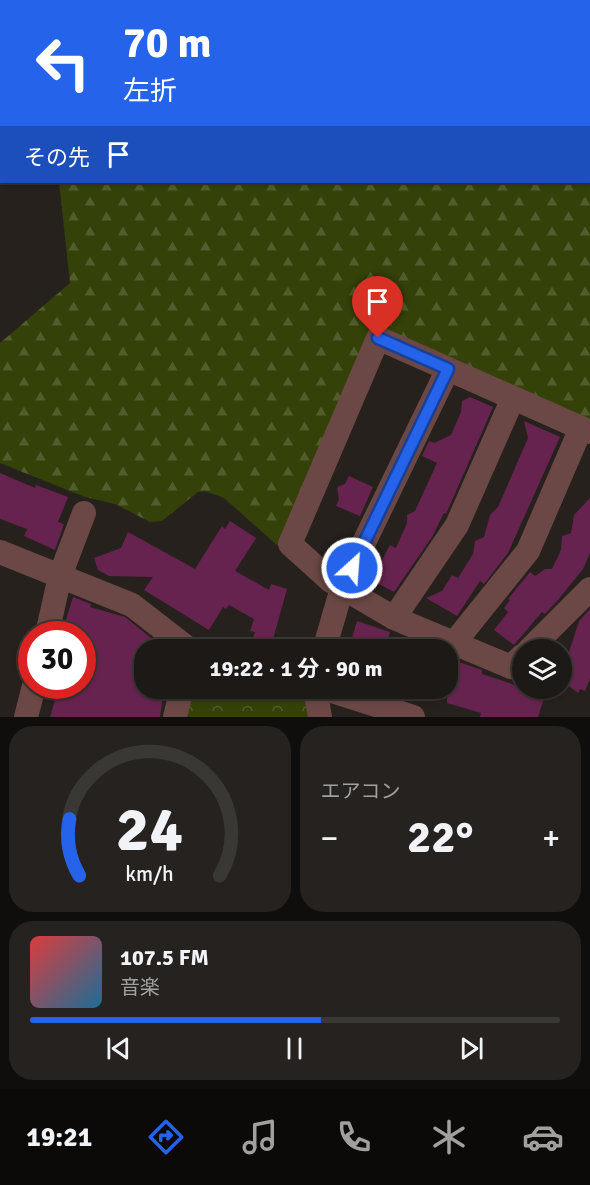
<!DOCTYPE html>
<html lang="ja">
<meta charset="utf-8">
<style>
body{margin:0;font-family:Signika,"Noto Sans JP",sans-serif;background:#25221f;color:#f1f3f6;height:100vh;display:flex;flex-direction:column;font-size:22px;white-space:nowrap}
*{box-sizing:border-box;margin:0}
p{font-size:20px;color:#a0a0a1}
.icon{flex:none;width:33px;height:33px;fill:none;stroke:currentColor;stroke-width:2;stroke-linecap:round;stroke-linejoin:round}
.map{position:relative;height:717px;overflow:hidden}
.drawer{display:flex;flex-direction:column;gap:9px;padding:9px;background:#0f0e0c;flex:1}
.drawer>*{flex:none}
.hud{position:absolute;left:0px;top:0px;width:591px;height:183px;box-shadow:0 2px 4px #0004,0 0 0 2px #3a3835;background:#2563eb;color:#fff;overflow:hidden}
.buttons{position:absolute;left:512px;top:639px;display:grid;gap:12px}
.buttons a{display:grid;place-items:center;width:60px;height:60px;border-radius:50%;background:#1c1916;box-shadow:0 2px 4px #0004,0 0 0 2px #3a3835;font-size:30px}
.speed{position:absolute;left:18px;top:621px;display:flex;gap:12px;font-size:30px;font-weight:700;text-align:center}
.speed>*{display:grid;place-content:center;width:78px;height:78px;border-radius:50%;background:#1c1916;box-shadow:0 2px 4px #0004,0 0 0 2px #3a3835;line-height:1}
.speed .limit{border:9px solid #d22;background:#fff;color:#111}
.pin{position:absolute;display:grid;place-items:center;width:51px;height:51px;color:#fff;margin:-62px -26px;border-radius:50% 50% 50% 0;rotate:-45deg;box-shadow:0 0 6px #0007}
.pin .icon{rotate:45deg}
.me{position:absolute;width:66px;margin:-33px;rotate:26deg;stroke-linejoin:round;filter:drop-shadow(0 0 4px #0008)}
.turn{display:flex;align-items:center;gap:21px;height:126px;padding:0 24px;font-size:27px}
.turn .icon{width:78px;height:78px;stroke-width:2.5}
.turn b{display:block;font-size:42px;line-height:51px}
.then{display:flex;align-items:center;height:57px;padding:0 24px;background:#0003;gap:12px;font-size:22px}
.big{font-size:45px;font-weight:700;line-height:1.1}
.drawer .card{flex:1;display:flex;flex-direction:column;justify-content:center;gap:9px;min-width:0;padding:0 21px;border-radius:24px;background:#25221f}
.drawer .dial{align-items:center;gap:0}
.dial svg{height:156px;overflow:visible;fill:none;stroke:#3a3835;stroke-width:7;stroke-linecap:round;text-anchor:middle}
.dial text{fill:#f1f3f6;stroke:none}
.song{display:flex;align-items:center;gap:18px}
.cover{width:72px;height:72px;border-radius:9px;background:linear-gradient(135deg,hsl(0 70% 55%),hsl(200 70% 35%))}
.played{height:6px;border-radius:3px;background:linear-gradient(90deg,#2563eb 55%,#3a3835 55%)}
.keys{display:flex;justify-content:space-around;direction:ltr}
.heat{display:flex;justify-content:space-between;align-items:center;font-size:33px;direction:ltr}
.drawer .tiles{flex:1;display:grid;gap:9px;grid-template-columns:1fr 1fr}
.card:last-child{grid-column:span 2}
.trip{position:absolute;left:134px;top:639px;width:324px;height:60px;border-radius:24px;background:#1c1916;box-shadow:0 2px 4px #0004,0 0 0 2px #3a3835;font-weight:700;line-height:60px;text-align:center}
.menu{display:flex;height:96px;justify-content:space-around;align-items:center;background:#0b0a09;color:#a0a0a1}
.menu .icon{width:42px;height:42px}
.menu .current{color:#2563eb}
.menu b{font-size:27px;color:#f1f3f6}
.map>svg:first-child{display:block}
.forest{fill:url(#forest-firs)}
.park{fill:url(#park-crowns)}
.building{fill:#67234f}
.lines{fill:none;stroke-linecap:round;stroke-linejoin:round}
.path{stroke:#7d7976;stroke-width:4;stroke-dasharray:3 4.5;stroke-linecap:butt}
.minor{stroke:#6b4845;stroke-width:24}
.route-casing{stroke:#184099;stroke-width:15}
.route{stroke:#2563eb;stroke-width:10}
</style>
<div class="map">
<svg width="590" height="717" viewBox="0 0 590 717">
<defs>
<pattern id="forest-firs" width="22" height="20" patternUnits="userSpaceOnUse" patternTransform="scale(1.5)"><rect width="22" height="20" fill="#344109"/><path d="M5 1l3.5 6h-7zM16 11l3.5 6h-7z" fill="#525d2d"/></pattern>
<pattern id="park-crowns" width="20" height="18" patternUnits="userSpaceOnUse" patternTransform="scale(1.5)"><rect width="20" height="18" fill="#344109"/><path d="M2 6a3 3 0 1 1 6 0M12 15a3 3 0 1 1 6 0" fill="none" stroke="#525d2d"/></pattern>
</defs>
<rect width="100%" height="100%" fill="#26211d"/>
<!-- forest -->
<path class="forest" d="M 217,0 L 590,0 L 590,31 L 590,2 L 216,1 Z
M 590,71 L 590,421 L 373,323 L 278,546 L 224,498 L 205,491 L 198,492 L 162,521 L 150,522 L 115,504 L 85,497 L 0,463 L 0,343 L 70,283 L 59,182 L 590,182 Z"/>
<!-- park -->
<path class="park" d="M 194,688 C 216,689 287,682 302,695 C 308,700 308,710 309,717 L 186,717 Z"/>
<!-- building -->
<path class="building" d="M 470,397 L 493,407 L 446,514 L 444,513 L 432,537 L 394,592 L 375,582 L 375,573 L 390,545 L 396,548 L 407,523 L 407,515 L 415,511 L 437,463 L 422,456 L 429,441 L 434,443 L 451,435 L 461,412 L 462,401 Z
M 524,421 L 560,437 L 508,553 L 484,584 L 480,581 L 457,616 L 426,598 L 442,591 L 452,575 L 458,578 L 473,554 L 475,541 L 484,537 L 490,515 L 498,507 L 528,438 Z
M 0,473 L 35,488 L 36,485 L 68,497 L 58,522 L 64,524 L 55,550 L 24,536 L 27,529 L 0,519 Z
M 349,476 L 373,487 L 360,516 L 336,506 L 339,499 L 337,487 L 345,484 Z
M 590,498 L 590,553 L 583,569 L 558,600 L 545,614 L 542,612 L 514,645 L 494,630 L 508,612 L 504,608 L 510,600 L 508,599 L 530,572 L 535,576 L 545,569 L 552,569 L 561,550 L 562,536 L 571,533 L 574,515 Z
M 230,521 L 256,538 L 235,571 L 269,590 L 271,584 L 287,589 L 270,650 L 249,650 L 255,632 L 250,631 L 254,619 L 229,605 L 226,609 L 223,607 L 209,630 L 144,590 L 153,577 L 109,576 L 98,570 L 94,558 L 121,548 L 128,532 L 195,569 L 222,526 L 225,529 Z
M 73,597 L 91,604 L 90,607 L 125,617 L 166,650 L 144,650 L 144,688 L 164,688 L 160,717 L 50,717 L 59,686 L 82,686 L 82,634 L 66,634 L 68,627 L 64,626 Z
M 590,609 L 590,679 L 585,691 L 580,689 L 578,693 L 561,680 L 561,656 L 567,658 L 579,621 Z
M 357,621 L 390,632 L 385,650 L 353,650 L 354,643 L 351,642 Z
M 447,658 L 482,670 L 482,674 L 545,695 L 538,717 L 480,717 L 481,713 L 447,703 Z"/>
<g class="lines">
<!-- path -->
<path class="path" d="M 0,2 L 2,2
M 59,2 L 59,0"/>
<!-- minor -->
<path class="minor" d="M 448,369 L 378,338 L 290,544 L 331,581 L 394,618 L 511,667 L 522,656
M 0,552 L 132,605 L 190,650
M 394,618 L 457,525 L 513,398
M 47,634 L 60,576 L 84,513
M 454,643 L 528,551 L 581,428
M 324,650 L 342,588 L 448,369 L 590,432
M 529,650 L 590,589
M 315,688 L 320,717
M 323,688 L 413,717
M 26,717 L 34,686
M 175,717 L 182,688"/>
</g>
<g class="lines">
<defs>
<path id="route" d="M 352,568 L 448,369 L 378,338"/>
</defs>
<!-- route casing -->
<use href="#route" class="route-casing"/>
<!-- route -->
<use href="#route" class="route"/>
</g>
</svg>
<div class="buttons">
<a><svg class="icon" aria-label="layers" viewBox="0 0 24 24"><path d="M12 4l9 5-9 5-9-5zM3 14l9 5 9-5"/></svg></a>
</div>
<div class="speed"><div class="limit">30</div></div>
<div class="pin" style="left:378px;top:338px;background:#d93025"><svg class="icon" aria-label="arrive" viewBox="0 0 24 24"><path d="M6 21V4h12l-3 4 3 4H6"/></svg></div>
<svg class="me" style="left:352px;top:568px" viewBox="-20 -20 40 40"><circle r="17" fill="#2563eb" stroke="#fff" stroke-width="3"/><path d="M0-11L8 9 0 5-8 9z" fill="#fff"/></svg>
<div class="trip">19:22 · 1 分 · 90 m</div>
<div class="hud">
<div class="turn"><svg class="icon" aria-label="left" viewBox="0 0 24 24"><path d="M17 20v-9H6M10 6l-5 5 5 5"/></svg><div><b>70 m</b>左折</div></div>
<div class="then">その先<svg class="icon" aria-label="arrive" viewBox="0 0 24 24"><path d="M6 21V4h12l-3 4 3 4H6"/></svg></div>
</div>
</div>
<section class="drawer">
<div class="tiles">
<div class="card dial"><svg viewBox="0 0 100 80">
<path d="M14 69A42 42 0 1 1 86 69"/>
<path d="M14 69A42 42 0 0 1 9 40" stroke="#2563eb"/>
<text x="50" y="56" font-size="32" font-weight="700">24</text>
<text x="50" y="72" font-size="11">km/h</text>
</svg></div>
<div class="card"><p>エアコン</p>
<div class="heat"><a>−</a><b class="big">22°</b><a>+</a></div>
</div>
<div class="card">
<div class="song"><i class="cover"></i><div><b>107.5 FM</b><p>音楽</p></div></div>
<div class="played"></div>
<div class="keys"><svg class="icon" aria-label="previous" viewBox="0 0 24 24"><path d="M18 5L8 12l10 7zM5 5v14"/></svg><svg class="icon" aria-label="pause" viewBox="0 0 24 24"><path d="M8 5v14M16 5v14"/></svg><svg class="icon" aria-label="next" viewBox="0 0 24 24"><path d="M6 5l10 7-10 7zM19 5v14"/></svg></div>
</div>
</div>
</section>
<nav class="menu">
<b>19:21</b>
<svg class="icon current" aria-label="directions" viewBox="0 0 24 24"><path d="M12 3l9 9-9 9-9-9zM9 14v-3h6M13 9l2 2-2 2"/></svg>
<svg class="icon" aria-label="music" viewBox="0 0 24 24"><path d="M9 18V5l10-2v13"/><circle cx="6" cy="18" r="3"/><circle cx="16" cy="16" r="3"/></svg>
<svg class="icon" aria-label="phone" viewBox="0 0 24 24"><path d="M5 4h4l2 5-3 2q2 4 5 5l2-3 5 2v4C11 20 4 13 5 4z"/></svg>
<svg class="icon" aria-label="climate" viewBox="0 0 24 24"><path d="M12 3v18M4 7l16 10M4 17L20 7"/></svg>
<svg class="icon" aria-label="car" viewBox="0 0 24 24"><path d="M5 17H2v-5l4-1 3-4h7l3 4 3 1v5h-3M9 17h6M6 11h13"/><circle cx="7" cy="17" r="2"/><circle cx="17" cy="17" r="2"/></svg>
</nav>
